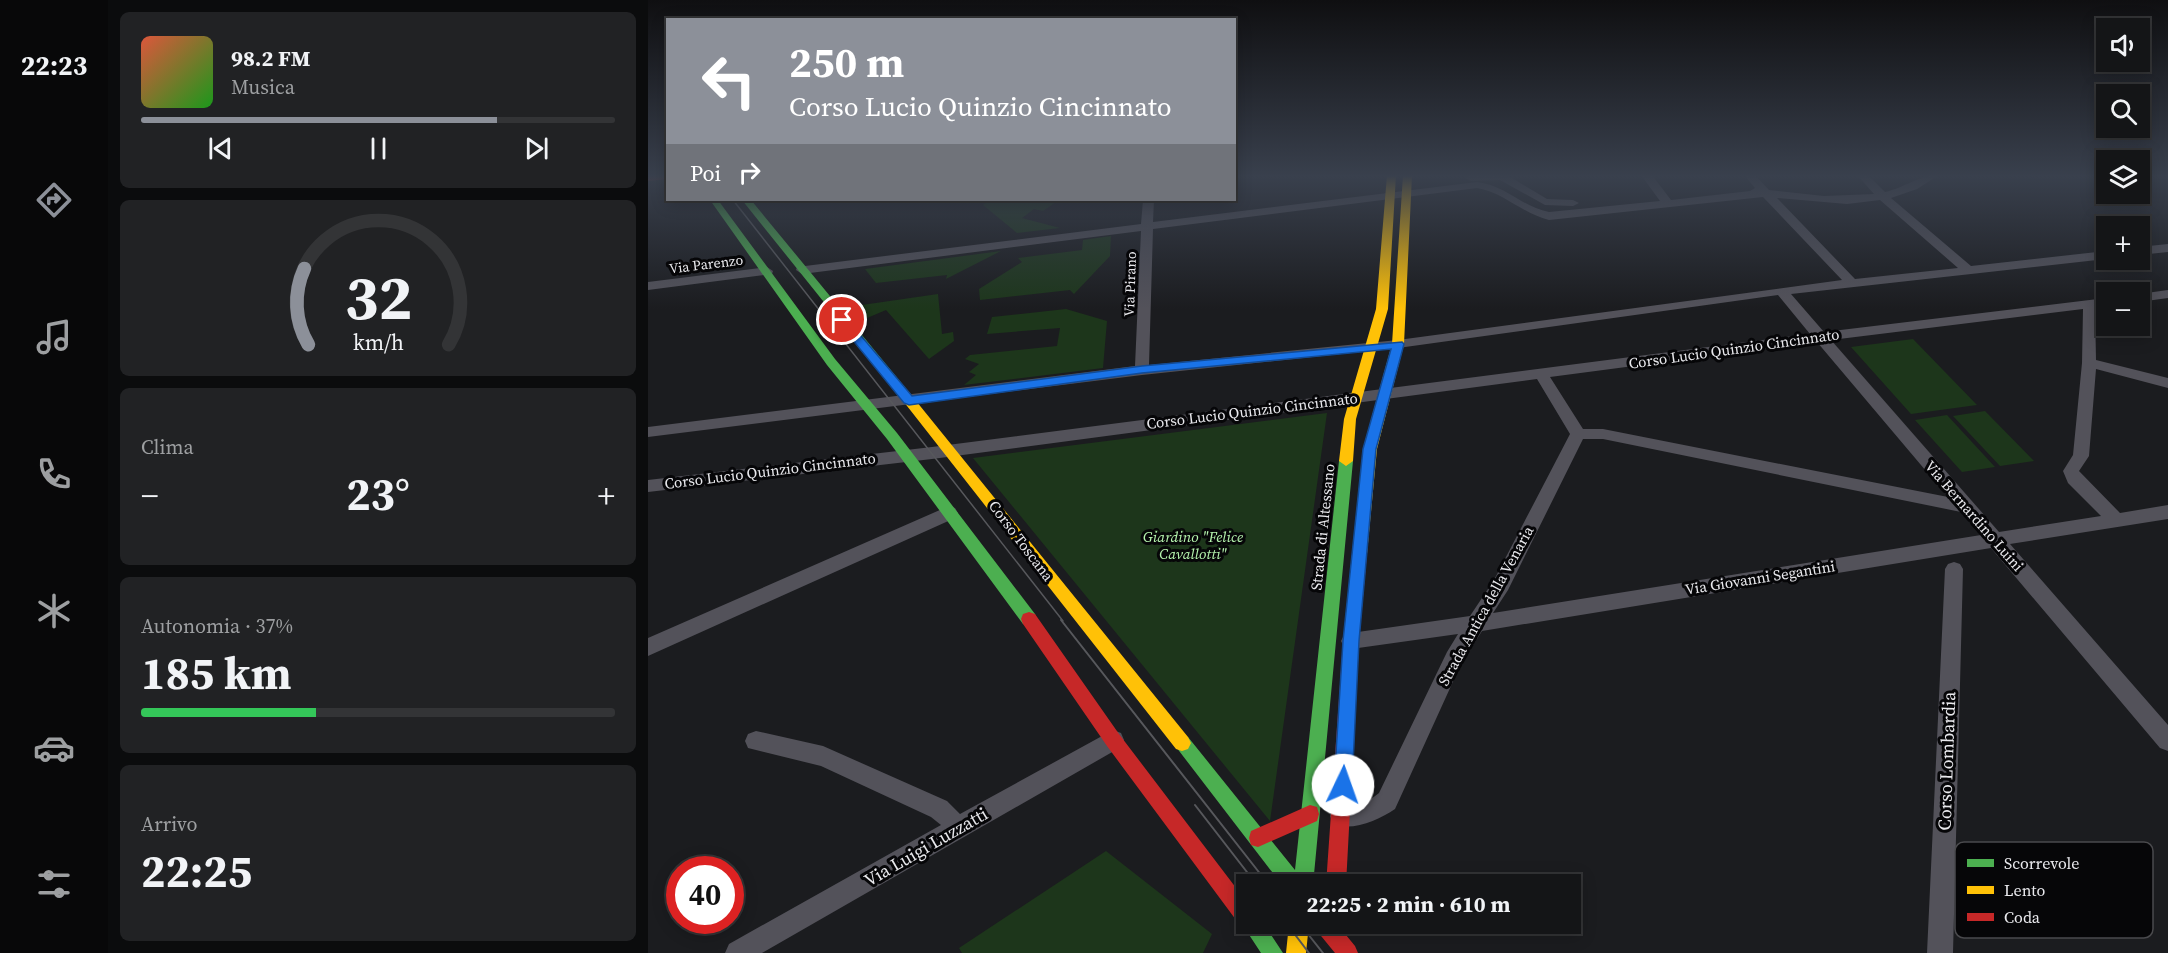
<!DOCTYPE html>
<html lang="it">
<meta charset="utf-8">
<style>
body{margin:0;font-family:"Source Serif 4",serif;background:#212224;color:#f1f3f6;height:100vh;display:flex;flex-direction:column;font-size:22px;white-space:nowrap}
*{box-sizing:border-box;margin:0}
p{font-size:20px;color:#9d9fa1}
.icon{flex:none;width:33px;height:33px;fill:none;stroke:currentColor;stroke-width:2;stroke-linecap:round;stroke-linejoin:round}
.map{position:relative;flex:1;overflow:hidden}
.panel{display:flex;flex-direction:column;gap:12px;padding:12px;background:#0b0c0d;width:540px}
.panel>*{flex:none}
.banner{position:absolute;left:18px;top:18px;width:570px;height:183px;border-radius:0px;box-shadow:0 3px 15px #0003,0 0 0 2px #333436;background:#8c9099;color:#fff;overflow:hidden}
.buttons{position:absolute;left:1448px;top:18px;display:grid;gap:12px}
.buttons a{display:grid;place-items:center;width:54px;height:54px;border-radius:0px;background:#141517;box-shadow:0 3px 15px #0003,0 0 0 2px #333436;font-size:30px}
.speed{position:absolute;left:18px;top:856px;display:flex;gap:12px;font-size:30px;font-weight:700;text-align:center}
.speed>*{display:grid;place-content:center;width:78px;height:78px;border-radius:50%;background:#141517;box-shadow:0 3px 15px #0003,0 0 0 2px #333436;line-height:1}
.speed .limit{border:9px solid #d22;background:#fff;color:#111}
.pin{position:absolute;display:grid;place-items:center;width:51px;height:51px;color:#fff;margin:-26px;border:3px solid #fff;border-radius:50%;box-shadow:0 2px 6px #0007}
.me{position:absolute;width:66px;margin:-33px;rotate:3deg;stroke-linejoin:round;filter:drop-shadow(0 0 4px #0008)}
.turn{display:flex;align-items:center;gap:21px;height:126px;padding:0 24px;font-size:27px}
.turn .icon{width:78px;height:78px;stroke-width:2.5}
.turn b{display:block;font-size:42px;line-height:51px}
.then{display:flex;align-items:center;height:57px;padding:0 24px;background:#0003;gap:12px;font-size:22px}
.big{font-size:45px;font-weight:700;line-height:1.1}
.panel .tile{flex:1;display:flex;flex-direction:column;justify-content:center;gap:9px;min-width:0;padding:0 21px;border-radius:9px;background:#212224}
.panel .dial{align-items:center;gap:0}
.dial svg{height:156px;overflow:visible;fill:none;stroke:#333436;stroke-width:7;stroke-linecap:round;text-anchor:middle}
.dial text{fill:#f1f3f6;stroke:none}
.song{display:flex;align-items:center;gap:18px}
.cover{width:72px;height:72px;border-radius:9px;background:linear-gradient(135deg,hsl(10 70% 55%),hsl(120 70% 35%))}
.played{height:6px;border-radius:3px;background:linear-gradient(90deg,#8c9099 75%,#333436 75%)}
.keys{display:flex;justify-content:space-around;direction:ltr}
.heat{display:flex;justify-content:space-between;align-items:center;font-size:33px;direction:ltr}
.charge{height:9px;border-radius:4px;background:linear-gradient(90deg,#34c759 37%,#333436 0)}
.trip{position:absolute;left:588px;top:874px;width:345px;height:60px;border-radius:0px;background:#141517;box-shadow:0 3px 15px #0003,0 0 0 2px #333436;font-weight:700;line-height:60px;text-align:center}
main{display:flex;flex:1;min-height:0}
.menu{display:flex;flex-direction:column;width:108px;justify-content:space-around;align-items:center;background:#080809;color:#9d9fa1}
.menu .icon{width:42px;height:42px}
.menu .selected{color:#8c9099}
.menu b{font-size:27px;color:#f1f3f6}
.map>svg:first-child{display:block}
.green{fill:#1d361b}
.lines{fill:none;stroke-linecap:round;stroke-linejoin:round}
.street{fill:#53525a;fill-rule:evenodd}
.fast{fill:#4caf50;fill-rule:evenodd}
.slow{fill:#ffc107;fill-rule:evenodd}
.jam{fill:#c62828;fill-rule:evenodd}
.tram-far1{stroke:#57585c;stroke-width:1.5}
.tram{stroke:#57585c;stroke-width:2}
.route{fill:#1a73e8;stroke:#114b97;stroke-width:1.5}
.labels{text-anchor:middle;stroke-width:6;stroke-linejoin:round;paint-order:stroke}
.far-street-label{font-size:14px;fill:#e9e9ed;stroke:#060608}
.street-label{font-size:15px;fill:#e9e9ed;stroke:#060608}
.park-label{font-size:15px;font-style:italic;fill:#b6f5ae;stroke:#060608}
.near-street-label{font-size:18px;fill:#e9e9ed;stroke:#060608}
.key{fill:#060608;stroke:#4a4a4d;stroke-width:1.5}
.key-label{font-size:16px;fill:#e9e9ed}
</style>
<main>
<nav class="menu">
<b>22:23</b>
<svg class="icon selected" aria-label="directions" viewBox="0 0 24 24"><path d="M12 3l9 9-9 9-9-9zM9 14v-3h6M13 9l2 2-2 2"/></svg>
<svg class="icon" aria-label="music" viewBox="0 0 24 24"><path d="M9 18V5l10-2v13"/><circle cx="6" cy="18" r="3"/><circle cx="16" cy="16" r="3"/></svg>
<svg class="icon" aria-label="phone" viewBox="0 0 24 24"><path d="M5 4h4l2 5-3 2q2 4 5 5l2-3 5 2v4C11 20 4 13 5 4z"/></svg>
<svg class="icon" aria-label="climate" viewBox="0 0 24 24"><path d="M12 3v18M4 7l16 10M4 17L20 7"/></svg>
<svg class="icon" aria-label="car" viewBox="0 0 24 24"><path d="M5 17H2v-5l4-1 3-4h7l3 4 3 1v5h-3M9 17h6M6 11h13"/><circle cx="7" cy="17" r="2"/><circle cx="17" cy="17" r="2"/></svg>
<svg class="icon" aria-label="filters" viewBox="0 0 24 24"><path d="M4 7h16M4 17h16"/><circle cx="9" cy="7" r="2"/><circle cx="15" cy="17" r="2"/></svg>
</nav>
<section class="panel">
<div class="tile">
<div class="song"><i class="cover"></i><div><b>98.2 FM</b><p>Musica</p></div></div>
<div class="played"></div>
<div class="keys"><svg class="icon" aria-label="previous" viewBox="0 0 24 24"><path d="M18 5L8 12l10 7zM5 5v14"/></svg><svg class="icon" aria-label="pause" viewBox="0 0 24 24"><path d="M8 5v14M16 5v14"/></svg><svg class="icon" aria-label="next" viewBox="0 0 24 24"><path d="M6 5l10 7-10 7zM19 5v14"/></svg></div>
</div>
<div class="tile dial"><svg viewBox="0 0 100 80">
<path d="M14 69A42 42 0 1 1 86 69"/>
<path d="M14 69A42 42 0 0 1 12 30" stroke="#8c9099"/>
<text x="50" y="56" font-size="32" font-weight="700">32</text>
<text x="50" y="72" font-size="11">km/h</text>
</svg></div>
<div class="tile"><p>Clima</p>
<div class="heat"><a>−</a><b class="big">23°</b><a>+</a></div>
</div>
<div class="tile"><p>Autonomia · 37%</p><b class="big">185 km</b><div class="charge"></div></div>
<div class="tile"><p>Arrivo</p><b class="big">22:25</b></div>
</section>
<div class="map">
<svg width="1520" height="953" viewBox="0 0 1520 953">
<rect width="100%" height="100%" fill="#1b1c1f"/>
<!-- green -->
<path class="green" d="M 341,200 L 408,202 L 395,211 L 386,209 L 374,218 L 412,228 L 369,233 L 335,205 Z
M 463,236 L 462,256 L 426,294 L 422,290 L 332,300 L 331,289 L 374,262 L 370,258 L 434,250 L 435,240 Z
M 353,251 L 298,279 L 299,275 L 228,283 L 217,269 Z
M 290,294 L 294,334 L 305,332 L 306,341 L 281,359 L 238,310 L 212,321 L 200,307 Z
M 418,309 L 459,321 L 455,368 L 316,385 L 328,375 L 321,372 L 331,364 L 317,359 L 322,355 L 409,346 L 412,328 L 339,334 L 344,317 Z
M 1265,339 L 1329,405 L 1263,414 L 1203,347 Z
M 1337,411 L 1386,461 L 1352,466 L 1305,416 Z
M 679,413 L 622,821 L 325,458 Z
M 1299,415 L 1347,467 L 1314,472 L 1267,420 Z
M 458,851 L 564,934 L 555,953 L 314,953 L 311,948 Z"/>
<g class="lines">
<!-- street -->
<path class="street" d="M 820,175 L 859,175 L 899,199 L 925,200 L 931,203 L 925,206 L 897,205 L 852,180 L 823,181 L 817,178 Z
M 993,175 L 1004,175 L 1023,200 L 1102,191 L 1107,188 L 1096,175 L 1107,175 L 1121,190 L 1176,196 L 1226,194 L 1209,175 L 1220,175 L 1237,192 C 1256,188 1271,175 1291,175 L 1269,189 L 1243,198 L 1323,266 L 1458,251 L 1458,259 L 1143,294 L 1176,332 L 1458,298 L 1458,306 L 1447,307 L 1448,360 L 1520,378 L 1520,388 L 1448,369 L 1441,456 L 1431,471 L 1472,513 L 1520,505 L 1520,519 L 1362,544 L 1520,725 L 1520,751 L 1512,748 L 1343,548 L 834,631 L 813,664 L 747,809 C 731,820 704,832 685,824 L 682,816 L 685,808 L 723,799 L 731,793 L 799,652 L 810,634 L 703,649 L 696,647 L 693,641 L 696,635 L 703,633 L 822,616 L 846,580 L 922,434 L 889,379 L 284,459 L 0,492 L 0,480 L 284,447 L 1162,334 L 1130,295 L 750,348 L 494,375 L 0,437 L 0,427 L 487,366 L 493,231 L 154,274 L 148,270 L 149,267 L 493,224 L 495,200 L 506,200 L 505,222 L 829,182 C 857,185 874,207 901,212 L 1012,201 ZM 829,188 C 855,192 875,214 901,220 L 1115,197 L 1194,280 L 750,340 L 501,365 L 505,229 ZM 1129,198 L 1199,204 L 1232,200 L 1310,268 L 1207,279 ZM 1435,309 L 1434,363 L 1425,455 L 1415,471 L 1420,483 L 1453,516 L 1351,532 L 1183,340 ZM 1169,342 L 1300,497 L 955,429 L 935,429 L 902,377 ZM 935,439 L 955,439 L 1313,512 L 1333,535 L 845,613 L 860,590 Z
M 1520,244 L 1520,252 L 1491,255 L 1491,247 Z
M 119,267 L 125,271 L 124,274 L 0,290 L 0,282 Z
M 1520,290 L 1520,298 L 1491,302 L 1491,294 Z
M 301,506 L 307,508 L 310,513 L 307,518 L 0,656 L 0,638 Z
M 1306,562 L 1312,564 L 1315,569 L 1305,953 L 1279,953 L 1297,569 L 1300,564 Z
M 465,730 L 473,733 L 476,740 L 473,747 L 114,953 L 77,953 L 81,944 L 293,825 L 283,817 L 173,766 L 100,748 L 97,741 L 100,734 L 108,731 L 175,746 L 299,801 L 312,814 Z"/>
<!-- fast -->
<path class="fast" d="M 62,200 L 70,200 L 187,359 L 249,433 L 387,614 L 389,619 L 387,624 L 381,626 L 375,624 L 239,439 L 179,365 Z
M 94,200 L 103,200 L 260,391 L 262,394 L 260,397 L 252,397 Z
M 698,456 L 705,461 L 665,885 L 634,885 L 525,743 L 528,737 L 534,735 L 540,737 L 647,870 L 691,461 Z
M 598,916 L 598,924 L 616,924 L 635,953 L 613,953 L 594,924 Z"/>
<!-- slow -->
<path class="slow" d="M 739,175 L 748,175 L 740,309 L 708,419 L 705,461 L 698,466 L 691,461 L 696,419 L 728,309 Z
M 755,175 L 764,175 L 756,344 L 729,449 L 719,554 L 717,558 L 712,560 L 707,558 L 705,554 L 715,449 L 744,344 Z
M 256,390 L 260,391 L 540,737 L 543,743 L 540,749 L 534,751 L 528,749 L 252,397 L 250,394 L 252,391 Z
M 641,924 L 661,924 L 658,953 L 638,953 Z"/>
<!-- jam -->
<path class="jam" d="M 0,175 L 20,175 L 20,179 L 0,181 Z
M 712,548 L 717,550 L 719,554 L 711,641 L 698,885 L 678,885 L 695,641 L 705,554 L 707,550 Z
M 381,612 L 387,614 L 471,734 L 598,901 L 598,924 L 605,924 L 598,927 L 591,924 L 459,746 L 375,624 L 373,619 L 375,614 Z
M 662,805 L 669,807 L 671,814 L 669,821 L 610,847 L 603,845 L 601,838 L 603,831 Z
M 666,924 L 689,924 L 707,946 L 710,953 L 687,953 L 669,931 Z"/>
<!-- tram-far1 -->
<path class="tram-far1" d="M 85,200 L 415,621"/>
<!-- tram -->
<path class="tram" d="M 413,620 L 621,885
M 547,805 L 609,885
M 639,924 L 661,953
M 652,924 L 675,953"/>
</g>
<!-- sky -->
<linearGradient id="sky" x2="0" y2="1"><stop stop-color="#0f0f11"/><stop offset="0.57" stop-color="#39404d"/><stop offset="1" stop-color="#39404d" stop-opacity="0"/></linearGradient>
<rect width="1520" height="309" fill="url(#sky)"/>
<!-- route -->
<path class="route" d="M 190,318 L 198,318 L 264,396 L 494,366 L 754,342 L 756,344 L 728,449 L 711,641 L 704,785 L 701,791 L 695,794 L 688,791 L 686,785 L 695,641 L 715,449 L 743,349 L 494,373 L 261,405 L 256,403 L 190,322 Z"/>
<g class="labels">
<!-- far-street labels -->
<g class="far-street-label">
<text transform="translate(58 264) rotate(-7)" y="5">Via Parenzo</text>
<text transform="translate(482 284) rotate(-88)" y="5">Via Pirano</text>
</g>
<!-- street labels -->
<g class="street-label">
<text transform="translate(1086 349) rotate(-8)" y="5">Corso Lucio Quinzio Cincinnato</text>
<text transform="translate(604 411) rotate(-7)" y="5">Corso Lucio Quinzio Cincinnato</text>
<text transform="translate(122 471) rotate(-7)" y="5">Corso Lucio Quinzio Cincinnato</text>
<text transform="translate(1326 516) rotate(49)" y="5">Via Bernardino Luini</text>
<text transform="translate(675 527) rotate(-84)" y="5">Strada di Altessano</text>
<text transform="translate(373 541) rotate(53)" y="5">Corso Toscana</text>
<text transform="translate(1112 578) rotate(-9)" y="5">Via Giovanni Segantini</text>
<text transform="translate(838 606) rotate(-61)" y="5">Strada Antica della Venaria</text>
</g>
<!-- park labels -->
<g class="park-label">
<text x="545" y="542">Giardino "Felice<tspan x="545" dy="17">Cavallotti"</tspan></text>
</g>
<!-- near-street labels -->
<g class="near-street-label">
<text transform="translate(1299 761) rotate(-88)" y="6">Corso Lombardia</text>
<text transform="translate(278 847) rotate(-30)" y="6">Via Luigi Luzzatti</text>
</g>
</g>
<!-- legend -->
<rect x="1307" y="842" width="198" height="96" rx="9" class="key"/>
<rect x="1319" y="859" width="27" height="8" fill="#4caf50"/>
<rect x="1319" y="886" width="27" height="8" fill="#ffc107"/>
<rect x="1319" y="913" width="27" height="8" fill="#c62828"/>
<g class="key-label">
<text x="1356" y="869">Scorrevole</text>
<text x="1356" y="896">Lento</text>
<text x="1356" y="923">Coda</text>
</g>
</svg>
<div class="buttons">
<a><svg class="icon" aria-label="sound" viewBox="0 0 24 24"><path d="M4 9h4l5-4v14l-5-4H4zM17 9q2 3 0 6"/></svg></a>
<a><svg class="icon" aria-label="search" viewBox="0 0 24 24"><circle cx="10" cy="10" r="6"/><path d="M15 15l6 6"/></svg></a>
<a><svg class="icon" aria-label="layers" viewBox="0 0 24 24"><path d="M12 4l9 5-9 5-9-5zM3 14l9 5 9-5"/></svg></a>
<a>+</a>
<a>−</a>
</div>
<div class="speed"><div class="limit">40</div></div>
<div class="pin" style="left:194px;top:320px;background:#d93025"><svg class="icon" aria-label="arrive" viewBox="0 0 24 24"><path d="M6 21V4h12l-3 4 3 4H6"/></svg></div>
<svg class="me" style="left:695px;top:785px" viewBox="-20 -20 40 40"><circle r="19" fill="#fff"/><path d="M0-13L10 11 0 6-10 11z" fill="#1a73e8"/></svg>
<div class="trip">22:25 · 2 min · 610 m</div>
<div class="banner">
<div class="turn"><svg class="icon" aria-label="left" viewBox="0 0 24 24"><path d="M17 20v-9H6M10 6l-5 5 5 5"/></svg><div><b>250 m</b>Corso Lucio Quinzio Cincinnato</div></div>
<div class="then">Poi<svg class="icon" aria-label="right" viewBox="0 0 24 24"><path d="M7 20v-9h11M14 6l5 5-5 5"/></svg></div>
</div>
</div>
</main>
